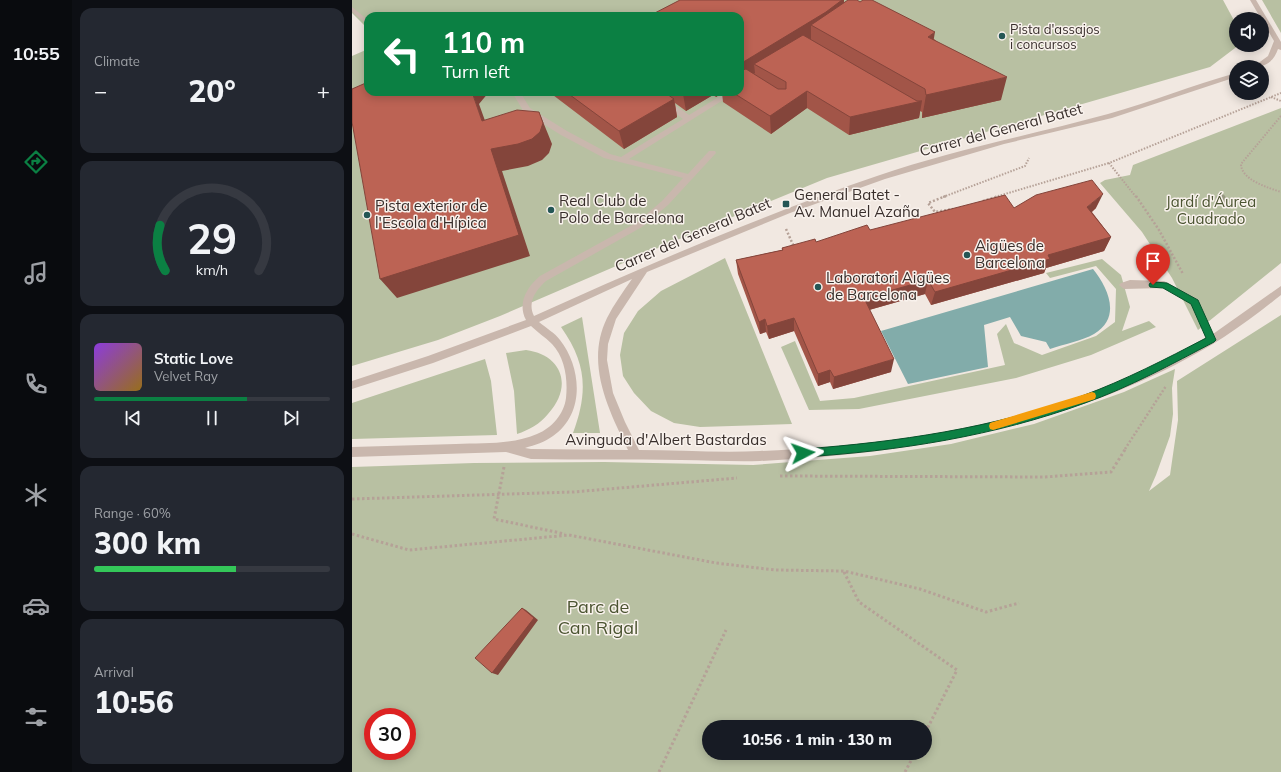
<!DOCTYPE html>
<meta charset="utf-8">
<style>
body{margin:0;font-family:Mulish,sans-serif;background:#242831;color:#f1f3f6;height:100vh;display:flex;flex-direction:column;font-size:15px;white-space:nowrap}
*{box-sizing:border-box;margin:0}
p{font-size:13px;color:#9ea1a6}
.icon{flex:none;width:22px;height:22px;fill:none;stroke:currentColor;stroke-width:2;stroke-linecap:round;stroke-linejoin:round}
.map{position:relative;flex:1;overflow:hidden}
.side{display:flex;flex-direction:column;gap:8px;padding:8px;background:#0d0f14;width:280px}
.side>*{flex:none}
.hud{position:absolute;left:12px;top:12px;width:380px;height:84px;border-radius:12px;box-shadow:0 2px 10px #0003;background:#0b8043;color:#fff;overflow:hidden}
.tools{position:absolute;left:877px;top:12px;display:grid;gap:8px}
.tools a{display:grid;place-items:center;width:40px;height:40px;border-radius:50%;background:#171b24;box-shadow:0 2px 10px #0003;font-size:20px}
.speed{position:absolute;left:12px;top:708px;display:flex;gap:8px;font-size:20px;font-weight:700;text-align:center}
.speed>*{display:grid;place-content:center;width:52px;height:52px;border-radius:50%;background:#171b24;box-shadow:0 2px 10px #0003;line-height:1}
.speed .limit{border:6px solid #d22;background:#fff;color:#111}
.pin{position:absolute;display:grid;place-items:center;width:34px;height:34px;color:#fff;margin:-41px -17px;border-radius:50% 50% 50% 0;rotate:-45deg;box-shadow:0 0 4px #0007}
.pin .icon{rotate:45deg}
.me{position:absolute;width:44px;margin:-22px;rotate:86deg;stroke-linejoin:round;filter:drop-shadow(0 0 3px #0008)}
.turn{display:flex;align-items:center;gap:14px;height:84px;padding:0 12px;font-size:18px}
.turn .icon{width:52px;height:52px;stroke-width:2.5}
.turn b{display:block;font-size:28px;line-height:34px}
.big{font-size:30px;font-weight:800;line-height:1.1}
.side .card{flex:1;display:flex;flex-direction:column;justify-content:center;gap:6px;min-width:0;padding:0 14px;border-radius:12px;background:#242831}
.side .dial{align-items:center;gap:0}
.dial svg{height:104px;overflow:visible;fill:none;stroke:#363941;stroke-width:7;stroke-linecap:round;text-anchor:middle}
.dial text{fill:#f1f3f6;stroke:none}
.song{display:flex;align-items:center;gap:12px}
.cover{width:48px;height:48px;border-radius:6px;background:linear-gradient(135deg,hsl(270 70% 55%),hsl(40 70% 35%))}
.played{height:4px;border-radius:2px;background:linear-gradient(90deg,#0b8043 65%,#363941 65%)}
.keys{display:flex;justify-content:space-around;direction:ltr}
.heat{display:flex;justify-content:space-between;align-items:center;font-size:22px;direction:ltr}
.charge{height:6px;border-radius:3px;background:linear-gradient(90deg,#34c759 60%,#363941 0)}
.trip{position:absolute;left:350px;top:720px;width:230px;height:40px;border-radius:20px;background:#171b24;box-shadow:0 2px 10px #0003;font-weight:800;line-height:40px;text-align:center}
main{display:flex;flex:1;min-height:0}
.tab-bar{display:flex;flex-direction:column;width:72px;justify-content:space-around;align-items:center;background:#090b0e;color:#9ea1a6}
.tab-bar .icon{width:28px;height:28px}
.tab-bar .active{color:#0b8043}
.tab-bar b{font-size:18px;color:#f1f3f6}
.map>svg:first-child{display:block}
.green{fill:#b8c0a2;fill-rule:evenodd}
.water{fill:#82acaa}
.lines{fill:none;stroke-linecap:round;stroke-linejoin:round}
.path-far2{stroke:#b5a197;stroke-width:2;stroke-dasharray:1.5 1.5;stroke-linecap:butt}
.path-far1{stroke:#b5a197;stroke-width:2.5;stroke-dasharray:2 2;stroke-linecap:butt}
.path{stroke:#b5a197;stroke-width:3;stroke-dasharray:2.5 2.5;stroke-linecap:butt}
.minor{fill:#c9b7ad;fill-rule:evenodd}
.tree{fill:#969780}
.wall{fill:#a25548}
.shaded-wall{fill:#84453b}
.building{fill:#bc6354;stroke:#84453b}
.route{fill:#0b8043;stroke:#07532c}
.slow{fill:#f59e0b}
.poi-dot{fill:#245655;stroke:#f9f2ed;stroke-width:1.5}
.labels{text-anchor:middle;stroke-width:3;stroke-linejoin:round;paint-order:stroke}
.far-poi-label{font-size:13px;fill:#382e2b;stroke:#f9f2ed;text-anchor:start}
.street-label{font-size:15px;fill:#382e2b;stroke:#f9f2ed}
.poi-label{font-size:15px;fill:#382e2b;stroke:#f9f2ed;text-anchor:start}
.park-label{font-size:15px;fill:#4b5431;stroke:#f9f2ed}
.near-park-label{font-size:18px;fill:#4b5431;stroke:#f9f2ed}
</style>
<main>
<nav class="tab-bar">
<b>10:55</b>
<svg class="icon active" aria-label="directions" viewBox="0 0 24 24"><path d="M12 3l9 9-9 9-9-9zM9 14v-3h6M13 9l2 2-2 2"/></svg>
<svg class="icon" aria-label="music" viewBox="0 0 24 24"><path d="M9 18V5l10-2v13"/><circle cx="6" cy="18" r="3"/><circle cx="16" cy="16" r="3"/></svg>
<svg class="icon" aria-label="phone" viewBox="0 0 24 24"><path d="M5 4h4l2 5-3 2q2 4 5 5l2-3 5 2v4C11 20 4 13 5 4z"/></svg>
<svg class="icon" aria-label="climate" viewBox="0 0 24 24"><path d="M12 3v18M4 7l16 10M4 17L20 7"/></svg>
<svg class="icon" aria-label="car" viewBox="0 0 24 24"><path d="M5 17H2v-5l4-1 3-4h7l3 4 3 1v5h-3M9 17h6M6 11h13"/><circle cx="7" cy="17" r="2"/><circle cx="17" cy="17" r="2"/></svg>
<svg class="icon" aria-label="filters" viewBox="0 0 24 24"><path d="M4 7h16M4 17h16"/><circle cx="9" cy="7" r="2"/><circle cx="15" cy="17" r="2"/></svg>
</nav>
<section class="side">
<div class="card"><p>Climate</p>
<div class="heat"><a>−</a><b class="big">20°</b><a>+</a></div>
</div>
<div class="card dial"><svg viewBox="0 0 100 80">
<path d="M14 69A42 42 0 1 1 86 69"/>
<path d="M14 69A42 42 0 0 1 10 34" stroke="#0b8043"/>
<text x="50" y="56" font-size="32" font-weight="700">29</text>
<text x="50" y="72" font-size="11">km/h</text>
</svg></div>
<div class="card">
<div class="song"><i class="cover"></i><div><b>Static Love</b><p>Velvet Ray</p></div></div>
<div class="played"></div>
<div class="keys"><svg class="icon" aria-label="previous" viewBox="0 0 24 24"><path d="M18 5L8 12l10 7zM5 5v14"/></svg><svg class="icon" aria-label="pause" viewBox="0 0 24 24"><path d="M8 5v14M16 5v14"/></svg><svg class="icon" aria-label="next" viewBox="0 0 24 24"><path d="M6 5l10 7-10 7zM19 5v14"/></svg></div>
</div>
<div class="card"><p>Range · 60%</p><b class="big">300 km</b><div class="charge"></div></div>
<div class="card"><p>Arrival</p><b class="big">10:56</b></div>
</section>
<div class="map">
<svg width="929" height="772" viewBox="0 0 929 772">
<rect width="100%" height="100%" fill="#f1e8e1"/>
<!-- green -->
<path class="green" d="M 0,0 L 871,0 L 884,24 L 884,45 L 887,45 L 858,67 L 475,178 L 320,242 L 148,316 L 86,340 L 0,366 L 0,56 L 16,49 L 16,92 L 388,92 L 388,16 L 16,16 L 16,29 L 0,13 Z
M 910,0 L 929,0 L 929,33 Z
M 929,108 L 929,263 L 846,330 L 820,278 L 790,232 L 748,183 L 753,180 L 778,175 L 781,165 Z
M 373,258 L 440,424 L 348,427 L 322,423 L 299,411 L 282,393 L 271,376 L 268,355 L 272,333 L 286,311 L 309,291 Z
M 750,259 L 769,275 L 778,307 L 770,331 L 797,321 L 804,327 L 739,355 L 664,378 L 507,409 L 457,410 L 429,347 L 443,341 L 468,401 L 502,398 L 653,365 L 645,334 L 654,324 L 662,343 L 690,355 L 744,336 L 763,322 L 764,289 L 744,266 L 698,278 L 694,273 Z
M 929,315 L 929,772 L 0,772 L 0,467 L 122,463 L 252,462 L 401,465 L 518,456 L 599,444 L 682,424 L 772,392 L 823,369 L 820,388 L 821,414 L 818,436 L 804,475 L 797,491 L 818,475 L 826,420 L 825,381 ZM 21,717 L 55,717 L 55,751 L 21,751 ZM 357,727 L 573,727 L 573,753 L 357,753 Z
M 230,317 L 248,433 L 221,433 C 236,392 235,364 209,327 Z
M 174,350 C 211,355 221,387 196,414 C 188,424 177,430 165,434 L 162,391 L 154,353 Z
M 133,359 L 139,381 L 145,435 L 0,439 L 0,403 Z"/>
<!-- water -->
<path class="water" d="M 741,269 C 756,288 770,317 742,334 C 730,341 712,344 698,349 L 694,342 L 669,336 L 658,317 L 632,325 L 636,367 L 556,384 L 529,331 Z"/>
<g class="lines">
<!-- path-far2 -->
<path class="path-far2" d="M 919,97 L 929,101
M 929,116 L 889,164 C 889,180 917,188 929,192
M 591,197 L 673,166 L 677,158
M 643,197 L 757,163
M 784,197 L 757,163 L 929,93"/>
<!-- path-far1 -->
<path class="path-far1" d="M 594,196 L 576,203 L 583,212 L 601,209
M 784,196 L 807,230 L 831,274
M 631,201 L 647,196
M 434,229 L 442,247
M 773,449 L 814,386"/>
<!-- path -->
<path class="path" d="M 152,467 L 142,519 L 213,534
M 428,476 L 693,477 L 759,472 L 774,448
M 0,499 L 221,492 L 385,478
M 0,534 L 57,550 L 217,535 L 364,563 L 423,570 L 492,571 L 568,589 L 634,612 L 667,603
M 492,572 L 507,602 L 605,670 L 573,733
M 307,772 L 374,630
M 553,772 L 563,753"/>
<!-- minor -->
<path class="minor" d="M 898,0 L 904,0 L 929,42 L 929,50 L 926,49 C 922,61 914,67 901,67 L 916,56 L 922,41 Z
M 0,7 L 16,20 L 16,25 L 0,12 Z
M 884,73 L 884,77 L 760,118 L 652,144 L 533,179 L 438,213 L 295,272 L 264,319 L 256,344 L 255,360 L 261,393 L 273,422 L 287,450 C 327,450 368,453 408,451 C 523,447 642,430 750,388 C 786,374 820,356 854,338 L 839,304 L 811,288 L 772,289 L 767,285 L 769,283 L 778,280 L 812,281 L 846,299 L 861,334 L 929,286 L 929,295 C 910,310 892,324 872,337 C 736,423 566,454 408,461 C 382,462 355,460 329,460 C 279,459 229,460 179,459 L 154,452 L 0,457 L 0,447 C 35,446 69,445 104,444 C 131,443 159,445 185,434 C 200,428 212,414 214,398 C 216,379 213,358 200,344 C 193,337 185,332 179,326 L 81,363 L 0,389 L 0,381 L 76,356 L 174,320 C 165,303 175,287 188,276 L 284,223 L 310,201 L 331,178 L 252,158 L 209,135 L 172,112 L 160,92 L 168,92 L 178,108 L 215,131 L 258,154 L 269,157 L 331,119 L 295,92 L 304,92 L 337,115 L 375,92 L 384,92 L 277,159 L 336,174 L 357,151 L 363,151 L 364,153 L 316,205 L 290,227 L 194,281 C 184,290 175,302 182,316 C 295,265 408,216 525,176 C 600,150 679,135 756,114 C 799,102 841,85 884,73 ZM 280,279 C 271,292 262,304 255,318 C 233,363 256,409 276,450 L 179,449 L 173,448 C 183,445 193,442 201,436 C 233,414 230,368 208,340 C 203,333 194,328 187,322 Z"/>
</g>
<!-- trees -->
<circle class="tree" cx="869" cy="199" r="5"/>
<!-- wall -->
<path class="wall" d="M 328,0 L 492,0 L 492,3 L 582,39 L 649,100 L 570,118 L 570,112 L 568,111 L 567,118 L 497,135 L 455,108 L 419,134 L 371,102 L 370,93 L 364,97 L 361,95 L 334,111 L 323,103 L 325,117 L 272,149 L 197,92 L 388,92 L 388,16 Z
M 662,208 L 744,208 L 740,212 L 759,237 L 752,251 L 694,268 L 692,273 L 579,305 L 573,294 L 517,310 L 539,372 L 481,389 L 478,382 L 466,386 L 442,331 L 417,339 L 414,332 L 408,334 L 386,274 L 384,260 L 430,250 L 430,248 L 464,242 L 518,230 Z"/>
<!-- shaded-wall -->
<path class="shaded-wall" d="M 490,0 L 492,0 L 491,16 L 459,25 L 459,39 L 410,69 L 402,64 L 403,73 L 388,82 L 388,64 Z
M 583,32 L 579,55 L 576,37 Z
M 655,77 L 649,100 L 570,118 L 574,95 Z
M 455,91 L 455,108 L 419,134 L 418,116 Z
M 120,92 L 137,92 L 127,104 L 141,143 L 130,121 Z
M 334,92 L 360,92 L 361,95 L 334,111 L 331,94 Z
M 363,92 L 370,92 L 370,93 L 364,97 Z
M 322,99 L 325,117 L 272,149 L 267,131 Z
M 570,101 L 567,118 L 497,135 L 498,117 Z
M 187,112 L 196,134 L 200,144 L 197,153 L 190,160 L 176,166 L 150,171 L 178,256 L 45,298 L 28,279 L 139,149 Z
M 751,194 L 744,208 L 729,221 L 735,207 Z
M 759,237 L 752,251 L 694,268 L 692,273 L 579,305 L 583,292 L 696,255 Z
M 576,280 L 573,294 L 510,312 L 512,298 Z
M 442,318 L 442,331 L 417,339 L 415,326 Z
M 413,319 L 414,332 L 408,334 L 407,322 Z
M 542,359 L 539,372 L 481,389 L 482,377 Z
M 478,370 L 478,382 L 466,386 L 466,374 Z
M 170,608 L 174,610 L 186,620 L 146,675 L 140,673 Z"/>
<!-- building -->
<path class="building" d="M 328,0 L 490,0 L 474,12 L 388,64 L 388,16 L 297,16 Z
M 496,0 L 505,0 L 508,2 L 511,0 L 520,0 L 583,32 L 576,37 L 655,77 L 574,95 L 573,89 L 459,25 Z
M 451,35 L 565,101 L 570,101 L 498,117 L 455,91 L 418,116 L 380,92 L 388,92 L 388,71 L 394,69 L 426,89 L 434,89 L 434,82 L 402,64 Z
M 16,82 L 16,92 L 120,92 L 130,121 L 165,110 L 187,112 L 191,123 L 188,132 L 180,139 L 166,144 L 139,149 L 167,235 L 28,279 L 0,122 L 0,89 Z
M 214,92 L 312,92 L 322,99 L 267,131 Z
M 328,92 L 334,92 L 331,94 Z
M 740,180 L 751,194 L 735,207 L 759,237 L 696,255 L 698,259 L 583,292 L 576,280 L 512,298 L 542,359 L 482,377 L 478,370 L 466,374 L 442,318 L 415,326 L 413,319 L 407,322 L 384,260 L 431,250 L 430,248 L 463,239 L 464,242 L 515,225 L 518,230 L 653,195 L 662,208 L 684,195 Z
M 170,608 L 182,618 L 140,673 L 123,658 Z"/>
<!-- route -->
<path class="route" d="M 801,282 L 815,283 L 846,300 L 864,340 L 862,342 C 820,364 778,387 733,403 C 643,436 547,451 451,457 L 448,456 L 446,453 L 448,450 L 451,449 C 546,442 641,428 730,396 C 773,380 814,359 854,338 L 839,304 L 811,288 L 798,287 L 797,285 L 798,283 Z"/>
<!-- slow -->
<path class="slow" d="M 740,392 L 743,393 L 744,396 L 743,399 L 740,400 L 641,430 L 638,429 L 637,426 L 638,423 L 641,422 Z"/>
<!-- markers -->
<g class="poi-dot">
<circle cx="650" cy="36" r="4"/>
<rect x="430" y="200" width="8" height="8" rx="2"/>
<circle cx="199" cy="210" r="4"/>
<circle cx="15" cy="215" r="4"/>
<circle cx="615" cy="255" r="4"/>
<circle cx="466" cy="287" r="4"/>
</g>
<g class="labels">
<!-- far-poi labels -->
<g class="far-poi-label">
<text x="658" y="34">Pista d'assajos<tspan x="658" dy="15">i concursos</tspan></text>
</g>
<!-- street labels -->
<g class="street-label">
<text transform="translate(649 130) rotate(-15)" y="5">Carrer del General Batet</text>
<text transform="translate(341 235) rotate(-23)" y="5">Carrer del General Batet</text>
<text x="314" y="445">Avinguda d'Albert Bastardas</text>
</g>
<!-- poi labels -->
<g class="poi-label">
<text x="442" y="200">General Batet -<tspan x="442" dy="17">Av. Manuel Azaña</tspan></text>
<text x="207" y="206">Real Club de<tspan x="207" dy="17">Polo de Barcelona</tspan></text>
<text x="23" y="211">Pista exterior de<tspan x="23" dy="17">l'Escola d'Hípica</tspan></text>
<text x="623" y="251">Aigües de<tspan x="623" dy="17">Barcelona</tspan></text>
<text x="474" y="283">Laboratori Aigües<tspan x="474" dy="17">de Barcelona</tspan></text>
</g>
<!-- park labels -->
<g class="park-label">
<text x="859" y="207">Jardí d'Áurea<tspan x="859" dy="17">Cuadrado</tspan></text>
</g>
<!-- near-park labels -->
<g class="near-park-label">
<text x="246" y="613">Parc de<tspan x="246" dy="21">Can Rigal</tspan></text>
</g>
</g>
</svg>
<div class="tools">
<a><svg class="icon" aria-label="sound" viewBox="0 0 24 24"><path d="M4 9h4l5-4v14l-5-4H4zM17 9q2 3 0 6"/></svg></a>
<a><svg class="icon" aria-label="layers" viewBox="0 0 24 24"><path d="M12 4l9 5-9 5-9-5zM3 14l9 5 9-5"/></svg></a>
</div>
<div class="speed"><div class="limit">30</div></div>
<div class="pin" style="left:801px;top:285px;background:#d93025"><svg class="icon" aria-label="arrive" viewBox="0 0 24 24"><path d="M6 21V4h12l-3 4 3 4H6"/></svg></div>
<svg class="me" style="left:451px;top:453px" viewBox="-20 -20 40 40"><path d="M0-17L14 15 0 8-14 15z" fill="#0b8043" stroke="#fff" stroke-width="4"/></svg>
<div class="trip">10:56 · 1 min · 130 m</div>
<div class="hud">
<div class="turn"><svg class="icon" aria-label="left" viewBox="0 0 24 24"><path d="M17 20v-9H6M10 6l-5 5 5 5"/></svg><div><b>110 m</b>Turn left</div></div>
</div>
</div>
</main>
